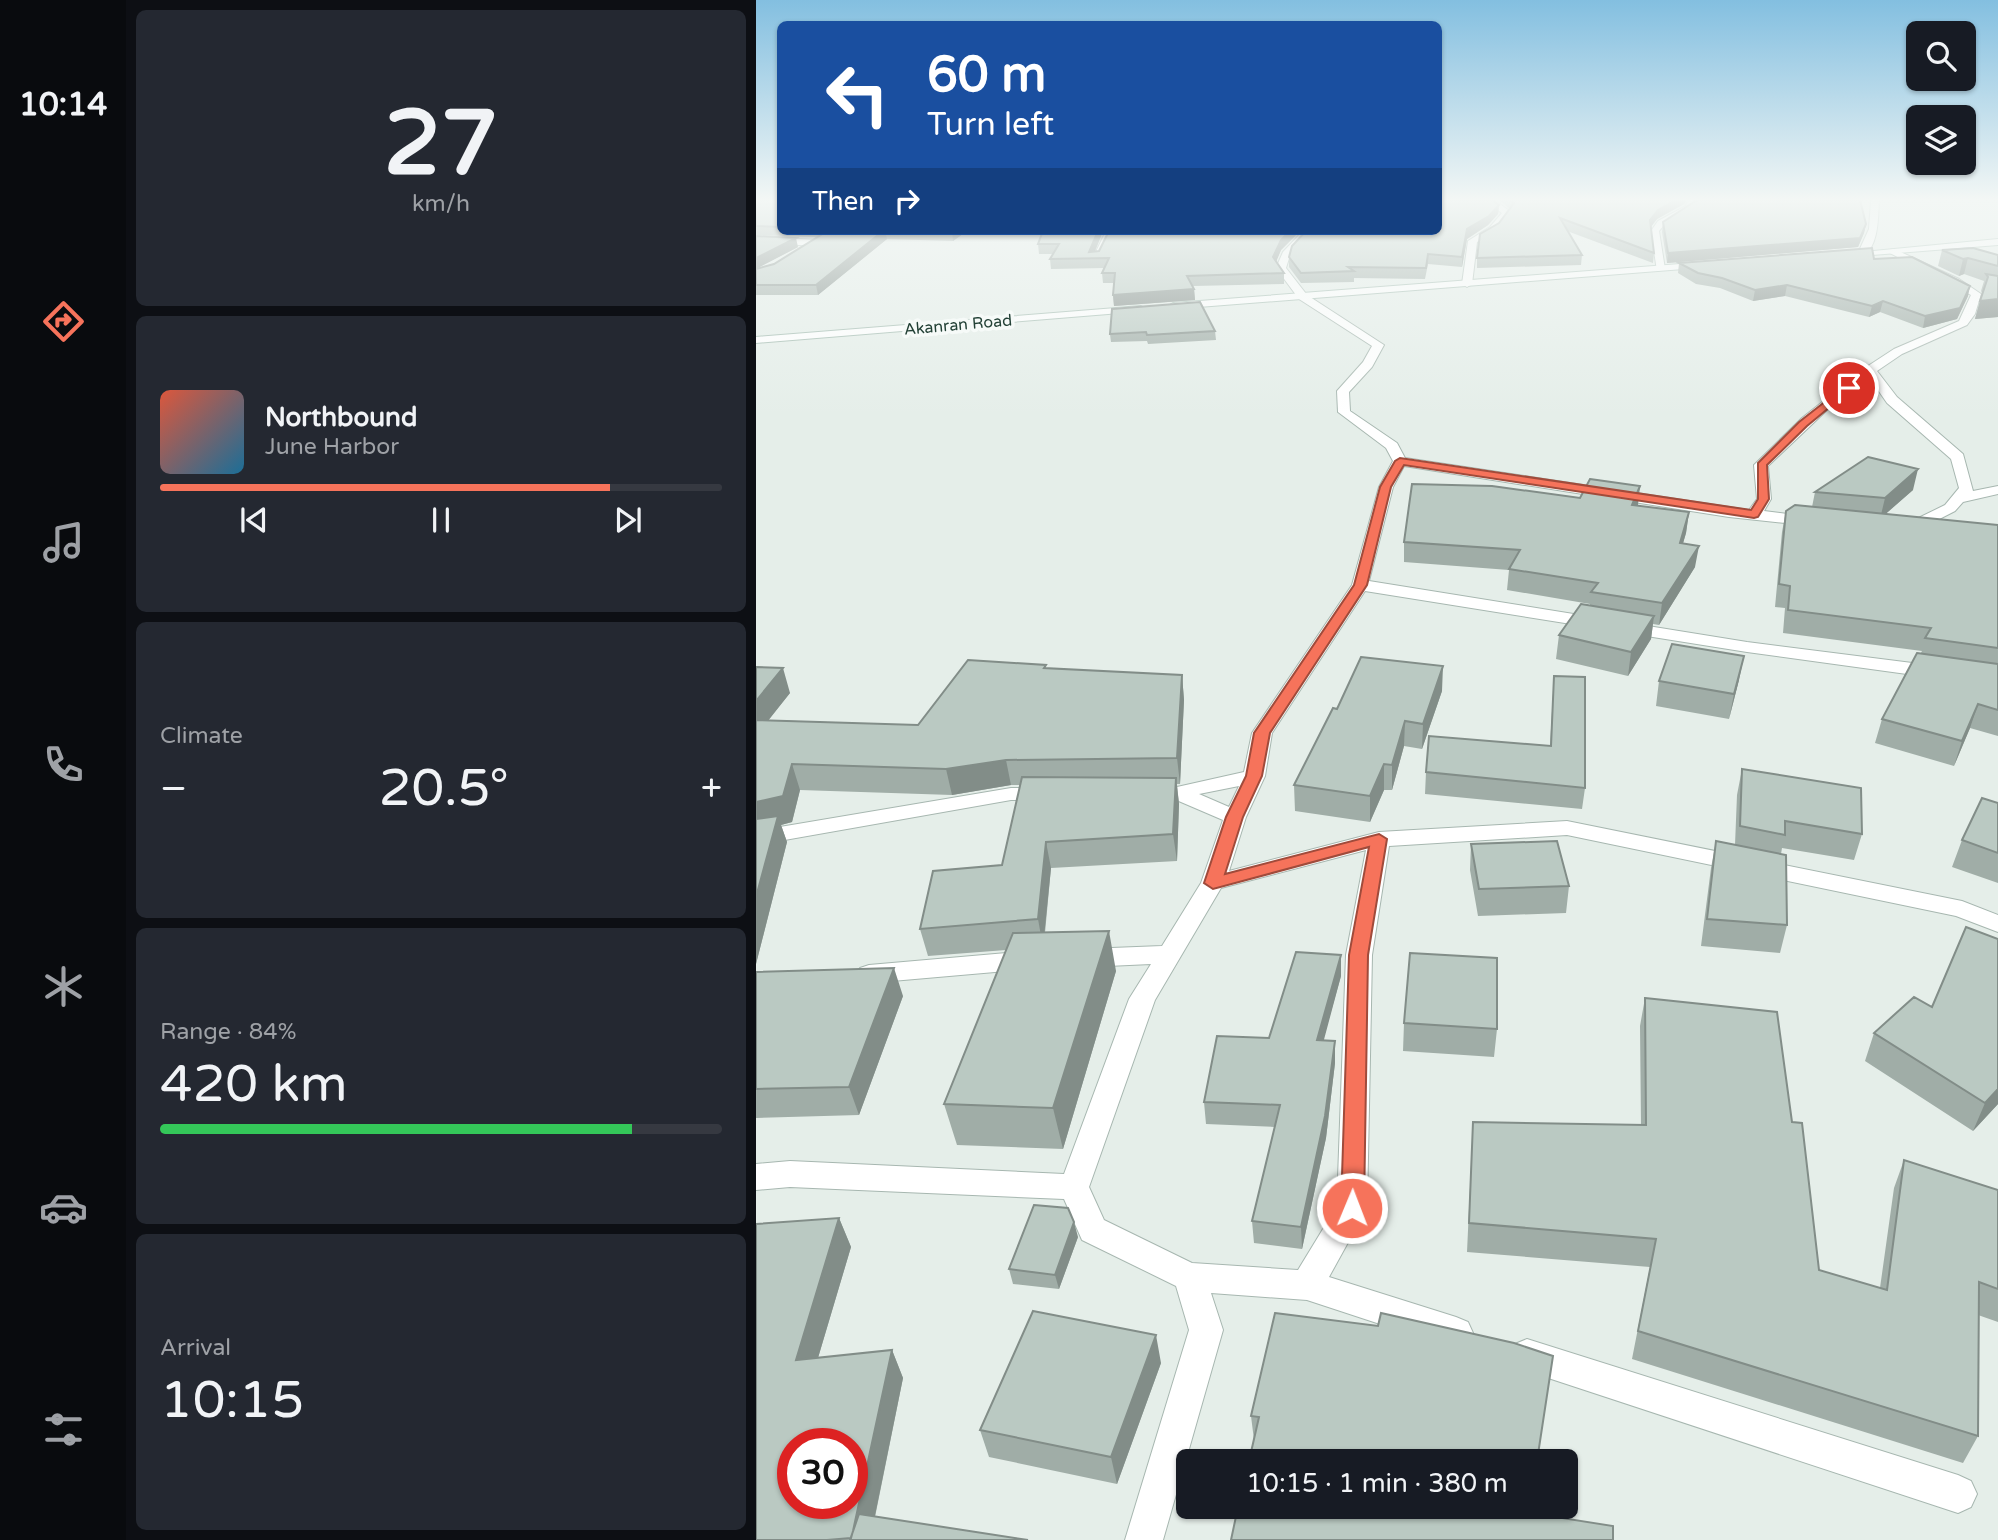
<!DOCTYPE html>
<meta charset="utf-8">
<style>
body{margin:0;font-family:"Varela Round",sans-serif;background:#242831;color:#f1f3f6;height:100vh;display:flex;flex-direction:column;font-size:26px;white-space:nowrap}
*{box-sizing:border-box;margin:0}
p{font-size:23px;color:#9ea1a6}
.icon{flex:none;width:38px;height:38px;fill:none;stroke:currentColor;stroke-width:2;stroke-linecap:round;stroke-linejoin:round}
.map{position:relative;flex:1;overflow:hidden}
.details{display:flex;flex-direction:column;gap:10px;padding:10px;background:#0d0f14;width:630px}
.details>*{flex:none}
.top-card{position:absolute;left:21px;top:21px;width:665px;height:214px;border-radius:10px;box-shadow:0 2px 5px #0004;background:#1a4fa0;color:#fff;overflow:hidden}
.buttons{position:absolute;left:1150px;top:21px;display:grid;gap:14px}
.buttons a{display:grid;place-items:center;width:70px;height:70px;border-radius:10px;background:#171b24;box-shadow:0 2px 5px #0004;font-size:35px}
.speed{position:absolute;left:21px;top:1428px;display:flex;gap:14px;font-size:35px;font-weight:700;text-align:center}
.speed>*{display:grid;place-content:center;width:91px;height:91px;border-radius:50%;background:#171b24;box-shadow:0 2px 5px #0004;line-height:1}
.speed .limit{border:10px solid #d22;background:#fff;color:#111}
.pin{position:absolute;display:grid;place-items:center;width:60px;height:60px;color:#fff;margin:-30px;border:4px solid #fff;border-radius:50%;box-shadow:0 2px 7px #0007}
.me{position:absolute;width:77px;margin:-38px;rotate:1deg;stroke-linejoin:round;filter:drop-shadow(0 0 5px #0008)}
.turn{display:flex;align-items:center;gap:24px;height:147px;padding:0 35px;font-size:32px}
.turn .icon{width:91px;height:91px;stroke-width:2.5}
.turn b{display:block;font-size:49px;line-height:60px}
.then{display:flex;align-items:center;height:66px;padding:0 35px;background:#0003;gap:14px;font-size:26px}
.big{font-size:52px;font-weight:600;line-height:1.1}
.details .tile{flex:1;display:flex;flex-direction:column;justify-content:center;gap:10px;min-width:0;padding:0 24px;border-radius:10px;background:#242831}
.details .dial{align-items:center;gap:0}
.dial b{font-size:91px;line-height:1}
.song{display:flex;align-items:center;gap:21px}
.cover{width:84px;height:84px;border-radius:10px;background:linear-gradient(135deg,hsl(10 70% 55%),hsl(200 70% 35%))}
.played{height:7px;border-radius:4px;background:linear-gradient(90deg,#f6735b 80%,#363941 80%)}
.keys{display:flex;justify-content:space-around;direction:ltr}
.heat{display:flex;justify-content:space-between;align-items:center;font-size:38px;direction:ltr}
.charge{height:10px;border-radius:5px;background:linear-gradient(90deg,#34c759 84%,#363941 0)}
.trip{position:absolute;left:420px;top:1449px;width:402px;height:70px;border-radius:10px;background:#171b24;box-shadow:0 2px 5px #0004;font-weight:600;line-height:70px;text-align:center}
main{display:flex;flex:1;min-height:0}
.tabs{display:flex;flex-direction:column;width:126px;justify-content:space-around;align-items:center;background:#090b0e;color:#9ea1a6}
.tabs .icon{width:49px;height:49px}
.tabs .selected{color:#f6735b}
.tabs b{font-size:32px;color:#f1f3f6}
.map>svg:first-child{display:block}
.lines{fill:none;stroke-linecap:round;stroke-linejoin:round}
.minor-casing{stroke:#a7b7b0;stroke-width:2}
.secondary-casing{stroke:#a3bbb0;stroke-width:2}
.minor{fill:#fff;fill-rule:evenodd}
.secondary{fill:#fff;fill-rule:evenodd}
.wall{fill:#a0ada7}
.shaded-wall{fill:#828d88}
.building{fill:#bac9c2;stroke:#828d88;stroke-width:2;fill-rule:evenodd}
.route{fill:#f6735b;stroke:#a04b3b;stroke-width:2}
.labels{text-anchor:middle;stroke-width:7;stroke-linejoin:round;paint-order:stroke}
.far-street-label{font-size:16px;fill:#234136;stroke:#f6faf8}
</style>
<main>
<nav class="tabs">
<b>10:14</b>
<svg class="icon selected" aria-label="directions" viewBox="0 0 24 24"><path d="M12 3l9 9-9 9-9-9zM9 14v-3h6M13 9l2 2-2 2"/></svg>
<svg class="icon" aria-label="music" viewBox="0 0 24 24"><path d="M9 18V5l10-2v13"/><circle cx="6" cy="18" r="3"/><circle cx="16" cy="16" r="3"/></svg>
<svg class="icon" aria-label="phone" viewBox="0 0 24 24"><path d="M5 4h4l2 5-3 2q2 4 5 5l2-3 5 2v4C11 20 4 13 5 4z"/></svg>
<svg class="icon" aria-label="climate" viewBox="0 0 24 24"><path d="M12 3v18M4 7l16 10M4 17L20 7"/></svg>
<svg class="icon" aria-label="car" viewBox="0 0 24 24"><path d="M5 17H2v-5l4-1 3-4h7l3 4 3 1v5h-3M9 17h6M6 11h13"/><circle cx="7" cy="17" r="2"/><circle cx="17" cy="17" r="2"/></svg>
<svg class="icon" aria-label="filters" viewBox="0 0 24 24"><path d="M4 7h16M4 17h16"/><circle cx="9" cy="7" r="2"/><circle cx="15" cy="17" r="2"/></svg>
</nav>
<section class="details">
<div class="tile dial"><b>27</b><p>km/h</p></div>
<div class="tile">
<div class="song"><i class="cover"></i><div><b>Northbound</b><p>June Harbor</p></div></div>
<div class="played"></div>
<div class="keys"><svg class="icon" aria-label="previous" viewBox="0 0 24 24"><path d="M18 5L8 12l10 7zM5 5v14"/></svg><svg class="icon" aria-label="pause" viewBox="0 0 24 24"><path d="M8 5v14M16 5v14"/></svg><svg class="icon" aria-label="next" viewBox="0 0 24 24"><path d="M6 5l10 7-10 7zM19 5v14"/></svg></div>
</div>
<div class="tile"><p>Climate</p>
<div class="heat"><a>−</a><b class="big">20.5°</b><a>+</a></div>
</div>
<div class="tile"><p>Range · 84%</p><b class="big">420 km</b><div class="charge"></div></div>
<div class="tile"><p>Arrival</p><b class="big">10:15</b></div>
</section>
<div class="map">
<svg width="1242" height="1540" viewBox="0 0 1242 1540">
<rect width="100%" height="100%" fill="#e5eee9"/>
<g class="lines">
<defs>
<path id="minor" d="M 717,200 L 738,200 L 755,212 L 740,231 L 721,242 L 716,284 L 711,287 L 706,284 L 712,241 L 734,227 L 746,213 L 731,203 Z
M 932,200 L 940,200 L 937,209 L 908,225 L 903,231 L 909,269 L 901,271 L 895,231 L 902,221 L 930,206 Z
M 1115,200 L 1123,200 C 1122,217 1123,246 1107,256 L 1102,253 L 1113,229 Z
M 350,231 L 358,231 L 342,260 L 336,260 Z
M 547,231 L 556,231 L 534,255 L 530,268 L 551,295 L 628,345 L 616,367 L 593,392 L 594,411 L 641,443 L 649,458 L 993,510 L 1001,499 L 998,465 L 1046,418 L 1112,366 L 1138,349 L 1203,321 L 1215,295 L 1130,251 L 1138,249 L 1203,279 L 1225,294 L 1219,314 L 1211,325 L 1146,354 L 1121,371 L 1141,397 L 1207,454 L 1217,491 L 1242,486 L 1242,494 L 1207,502 L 1199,511 L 1158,532 L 1146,532 L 1146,526 L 1189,505 L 1203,488 L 1195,459 L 1131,403 L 1113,377 L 1071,410 L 1012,466 L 1015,499 L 1008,511 L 1063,518 L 1066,521 L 1058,526 L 973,517 L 648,466 L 637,487 L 613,581 L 991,642 L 1180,666 L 1189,672 L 1180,678 L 991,652 L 609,591 L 516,733 L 509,776 L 490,817 L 473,871 L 623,832 L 811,821 L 1206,901 L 1242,915 L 1242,932 L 1200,916 L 811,835 L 633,846 L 616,955 L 611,1208 L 573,1277 L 700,1317 L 712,1322 L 717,1333 L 712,1344 L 700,1349 L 551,1300 L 455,1293 L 467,1330 L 407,1540 L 369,1540 L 433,1330 L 420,1286 L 326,1240 L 308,1199 L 34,1187 L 0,1190 L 0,1164 L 34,1161 L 308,1174 L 373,999 L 395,964 L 330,967 L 321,964 L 317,958 L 321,952 L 330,949 L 406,946 L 445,883 L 467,820 L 418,799 L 394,799 L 383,793 L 394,787 L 421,787 L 488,772 L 496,733 L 596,585 L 623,487 L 637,461 L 630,448 L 582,412 L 581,391 L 607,362 L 616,346 L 543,299 L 520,268 L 527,252 ZM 483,786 L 473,807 L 443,794 ZM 610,850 L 590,955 L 581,1206 L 542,1270 L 436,1263 L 348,1220 L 333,1187 L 399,1000 L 465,888 Z
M 0,237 L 63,240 L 68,243 L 63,246 L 0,243 Z
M 255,788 L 288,788 L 299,794 L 288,800 L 255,800 L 0,845 L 0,831 Z
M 273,951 L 282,954 L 286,960 L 282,966 L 273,969 L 113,983 L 104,980 L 100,974 L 104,968 L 113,965 Z
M 771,1339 L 1202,1475 L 1215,1481 L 1221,1494 L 1215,1507 L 1202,1513 L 771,1371 L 759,1366 L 754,1355 L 759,1344 Z"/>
<path id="secondary" d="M 1242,239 L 1242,245 L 1091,257 L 1086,254 Z
M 950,262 L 953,267 L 417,309 L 412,306 L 417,303 Z
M 385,306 L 390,309 L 389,311 L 0,343 L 0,337 Z"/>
</defs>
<!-- minor casing -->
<use href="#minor" class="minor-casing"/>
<!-- secondary casing -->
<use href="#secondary" class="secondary-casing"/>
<!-- minor -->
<use href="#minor" class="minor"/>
<!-- secondary -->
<use href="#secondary" class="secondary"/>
</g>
<!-- wall -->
<path class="wall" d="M 0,200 L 24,200 L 24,231 L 211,231 L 197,241 L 131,239 L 62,295 L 0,295 L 0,236 L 42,247 L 1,268 L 18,264 L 61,237 L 0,235 Z
M 743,200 L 930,200 L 928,204 L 901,219 L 895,227 L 898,253 L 897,263 L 811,231 L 826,255 L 825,265 L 721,268 L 721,258 L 743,223 L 754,209 Z
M 1108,200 L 1105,203 L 1110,224 L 1108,233 L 1102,247 L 911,263 L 906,232 L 907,222 Z
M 743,205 L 742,214 L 732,225 L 711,239 L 706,267 L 672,264 L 669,279 L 598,278 L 598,282 L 545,283 L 533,267 L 533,257 Z
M 347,231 L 339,252 L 343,251 L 353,231 L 544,231 L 525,250 L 520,261 L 528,273 L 528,284 L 437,286 L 438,289 L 439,300 L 358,306 L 357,295 L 358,283 L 347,283 L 346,273 L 348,268 L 295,269 L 294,259 L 297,254 L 283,254 L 282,244 Z
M 1186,250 L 1242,255 L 1242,317 L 1219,319 L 1226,293 L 1225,291 L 1228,281 L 1208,274 L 1203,276 L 1182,266 Z
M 1118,259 L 1212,296 L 1201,319 L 1167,328 L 1124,312 L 1113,317 L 1029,296 L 997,301 L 964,288 L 940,284 L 922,273 L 923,263 Z
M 356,309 L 459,331 L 460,340 L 392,344 L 391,341 L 355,342 L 354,334 Z
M 1157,490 L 1129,514 L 1242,525 L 1242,736 L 1214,728 L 1198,766 L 1119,743 L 1126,719 L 1166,651 L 1027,633 L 1029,608 L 1019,607 L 1026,532 L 1030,511 L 1056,507 L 1059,492 Z
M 882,506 L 933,512 L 930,533 L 927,543 L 939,567 L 903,625 L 897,624 L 895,639 L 872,676 L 800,659 L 803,635 L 834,606 L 834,604 L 751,590 L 753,570 L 648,562 L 648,542 Z
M 0,667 L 34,693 L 12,720 L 162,725 L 290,668 L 426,675 L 428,700 L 424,784 L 421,784 L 423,804 L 421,861 L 295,868 L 289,933 L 360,971 L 307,1149 L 201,1145 L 188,1104 L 250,950 L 172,956 L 164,929 L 246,865 L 264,785 L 255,785 L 196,795 L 44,790 L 36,822 L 25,825 L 31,842 L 0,964 Z
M 798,676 L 829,788 L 826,809 L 669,794 L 670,772 L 794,746 Z
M 983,680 L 973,719 L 900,706 L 903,681 Z
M 686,691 L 666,749 L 648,746 L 636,790 L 628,790 L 614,822 L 539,811 L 538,785 L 581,709 Z
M 986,769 L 1106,834 L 1098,860 L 1026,848 L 1025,854 L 1031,925 L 1024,953 L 945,946 L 955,868 L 960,841 L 979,845 L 981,795 Z
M 1242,803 L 1242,883 L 1196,867 L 1206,840 Z
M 715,844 L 813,886 L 810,913 L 722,916 L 714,870 Z
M 585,955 L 585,976 L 567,1040 L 579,1063 L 570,1138 L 546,1249 L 498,1243 L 496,1221 L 519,1127 L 450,1124 L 448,1102 L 513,1038 Z
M 0,972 L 147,996 L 103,1115 L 0,1118 Z
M 889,998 L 1036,1122 L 1063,1270 L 1124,1288 L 1138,1188 L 1148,1160 L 1242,1190 L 1242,1322 L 1222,1315 L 1222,1436 L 1207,1463 L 876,1359 L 894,1267 L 711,1252 L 717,1122 L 885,1125 L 884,1026 Z
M 1176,1007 L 1242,1104 L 1217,1131 L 1109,1061 L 1118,1033 Z
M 648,1023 L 741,1029 L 738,1057 L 647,1051 Z
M 83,1218 L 95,1247 L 62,1358 L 136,1350 L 147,1378 L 119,1517 L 272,1540 L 0,1540 Z
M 322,1237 L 303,1289 L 257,1284 L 253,1269 Z
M 758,1343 L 498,1440 L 495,1416 Z
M 405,1363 L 361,1484 L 233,1457 L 224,1430 Z"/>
<!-- shaded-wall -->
<path class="shaded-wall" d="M 920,200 L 930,200 L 928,204 L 901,219 L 893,229 L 894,220 L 902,210 Z
M 743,205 L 742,214 L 732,225 L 711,239 L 706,267 L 706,257 L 711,229 Z
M 1110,224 L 1108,233 L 1102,247 L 911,263 L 912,253 Z
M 127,231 L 129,231 L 131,239 L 62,295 L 60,285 Z
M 196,231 L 211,231 L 197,241 Z
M 342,231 L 347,231 L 336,258 L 333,252 Z
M 534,231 L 544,231 L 525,250 L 518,267 L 517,257 L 525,240 Z
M 40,238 L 42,247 L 0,269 L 0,258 Z
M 1212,258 L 1208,274 L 1203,276 L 1207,259 Z
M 1031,285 L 1029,296 L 997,301 L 999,290 Z
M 1214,286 L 1212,296 L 1201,319 L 1167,328 L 1169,316 Z
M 438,289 L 439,300 L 358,306 L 357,295 Z
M 1242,299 L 1242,317 L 1219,319 L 1224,301 Z
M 1127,301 L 1124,312 L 1113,317 L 1116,306 Z
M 1162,469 L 1157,490 L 1124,519 L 1129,498 Z
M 884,486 L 882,505 L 873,525 L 876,505 Z
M 933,512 L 930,533 L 921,564 L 924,543 Z
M 943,546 L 939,567 L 903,625 L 906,603 Z
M 898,616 L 895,639 L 872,676 L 875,652 Z
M 988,656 L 983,680 L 973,719 L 978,694 Z
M 687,666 L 686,691 L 666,749 L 667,724 Z
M 27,668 L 34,693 L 0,736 L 0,701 Z
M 426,675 L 428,700 L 424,784 L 421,758 Z
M 1222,704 L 1214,728 L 1198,766 L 1206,741 Z
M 649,721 L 648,746 L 636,790 L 636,765 Z
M 250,760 L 255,785 L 196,795 L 190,769 Z
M 36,764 L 44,790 L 36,822 L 25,825 L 31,842 L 0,964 L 0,802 Z
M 628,764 L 628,790 L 614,822 L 614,796 Z
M 420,778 L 423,804 L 421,861 L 417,834 Z
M 290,842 L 295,868 L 287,947 L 282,919 Z
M 353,931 L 360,971 L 307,1149 L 297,1108 Z
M 585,955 L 585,976 L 562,1062 L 561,1040 Z
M 138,968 L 147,996 L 103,1115 L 93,1087 Z
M 579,1041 L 579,1063 L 570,1138 L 546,1249 L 545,1227 Z
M 1242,1089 L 1242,1104 L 1217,1131 L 1229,1103 Z
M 83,1218 L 95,1247 L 53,1388 L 40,1360 Z
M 318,1222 L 322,1237 L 303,1289 L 299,1275 Z
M 400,1335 L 405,1363 L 361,1484 L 355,1457 Z
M 136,1350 L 147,1378 L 114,1540 L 96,1537 Z"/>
<!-- building -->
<path class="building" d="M 0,200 L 24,200 L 24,227 L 0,226 Z
M 682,200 L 736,200 L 743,205 L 733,216 L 711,229 L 706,257 L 672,254 L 670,268 L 592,267 L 598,271 L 545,273 L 533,257 L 536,246 L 550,231 L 682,231 Z
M 755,200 L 920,200 L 902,210 L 894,220 L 898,253 L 804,218 L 826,255 L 721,258 L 724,234 L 743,223 L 758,203 Z
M 941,200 L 1104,200 L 1110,224 L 1104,238 L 912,253 L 907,222 Z
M 66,231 L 127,231 L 60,285 L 0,285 L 0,269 L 18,264 L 68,233 Z
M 287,231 L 342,231 L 333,252 L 343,251 L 353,231 L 534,231 L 525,240 L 517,257 L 528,273 L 431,276 L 438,289 L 357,295 L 359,273 L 346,273 L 353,258 L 294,259 L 303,244 L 282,244 Z
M 0,236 L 40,238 L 0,258 Z
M 1116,248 L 1118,259 L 1156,257 L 1214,286 L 1204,308 L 1169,316 L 1127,301 L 1116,306 L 1031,285 L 999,290 L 966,278 L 942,273 L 923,263 Z
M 1217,248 L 1242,255 L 1242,266 L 1212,258 L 1207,259 L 1186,250 Z
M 1230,274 L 1242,276 L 1242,299 L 1224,301 L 1232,277 Z
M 444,302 L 459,331 L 391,335 L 390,332 L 354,334 L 356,309 Z
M 1112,457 L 1162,469 L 1129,498 L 1059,492 Z
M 834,479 L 884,486 L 876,505 L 933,512 L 924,543 L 943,546 L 906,603 L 835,592 L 842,583 L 753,569 L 764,550 L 648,542 L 656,484 L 736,486 L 824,498 Z
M 1039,505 L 1242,525 L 1242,648 L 1169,638 L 1175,628 L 1032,610 L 1034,586 L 1023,584 L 1030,511 Z
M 825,604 L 898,616 L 875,652 L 803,635 Z
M 916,644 L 988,656 L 978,694 L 903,681 Z
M 1161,653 L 1242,664 L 1242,710 L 1222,704 L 1206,741 L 1126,719 Z
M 605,657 L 687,666 L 667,724 L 649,721 L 636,765 L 628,764 L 614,796 L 538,785 L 577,708 L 581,709 Z
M 212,660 L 290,665 L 288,668 L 426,675 L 421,758 L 250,760 L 190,769 L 36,764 L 27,796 L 0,802 L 0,720 L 162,725 Z
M 0,667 L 27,668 L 0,701 Z
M 798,676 L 829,677 L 829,788 L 670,772 L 673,736 L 795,746 Z
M 986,769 L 1105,788 L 1106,834 L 1029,821 L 1029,835 L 984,826 Z
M 266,777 L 420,778 L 417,834 L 290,842 L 282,919 L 164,929 L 177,871 L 246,865 Z
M 1226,798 L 1242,803 L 1242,853 L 1206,840 Z
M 22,816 L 0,897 L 0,819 Z
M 801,841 L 813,886 L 723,889 L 715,844 Z
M 960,841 L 1030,855 L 1031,925 L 951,919 Z
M 1210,927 L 1242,939 L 1242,1089 L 1229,1103 L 1118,1033 L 1158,997 L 1176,1007 Z
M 353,931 L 297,1108 L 188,1104 L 257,933 Z
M 540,952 L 585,955 L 561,1040 L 579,1041 L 569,1116 L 545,1227 L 496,1221 L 524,1105 L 448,1102 L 461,1036 L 513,1038 Z
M 654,953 L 741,958 L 741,1029 L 648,1023 Z
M 138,968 L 93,1087 L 0,1089 L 0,972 Z
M 889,998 L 1021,1012 L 1036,1122 L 1046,1123 L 1063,1270 L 1131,1290 L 1148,1160 L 1242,1190 L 1242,1289 L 1223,1282 L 1222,1436 L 882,1331 L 900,1239 L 713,1223 L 717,1122 L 890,1125 Z
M 278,1205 L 312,1208 L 318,1222 L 299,1275 L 253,1269 Z
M 83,1218 L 40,1360 L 136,1350 L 97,1531 L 95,1538 L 71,1540 L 0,1540 L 0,1224 ZM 37,1444 L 96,1444 L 96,1503 L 37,1503 Z
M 277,1311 L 400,1335 L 355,1457 L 224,1430 Z
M 519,1313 L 622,1326 L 625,1313 L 758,1343 L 797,1356 L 781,1461 L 493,1461 L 503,1417 L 495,1416 Z
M 482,1507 L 775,1507 L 774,1513 L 857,1526 L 857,1540 L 475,1540 Z
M 103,1514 L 272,1540 L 94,1540 Z"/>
<!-- sky -->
<linearGradient id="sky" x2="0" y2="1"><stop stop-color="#83bfe0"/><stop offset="0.48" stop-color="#f3f7f5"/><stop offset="1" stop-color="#f3f7f5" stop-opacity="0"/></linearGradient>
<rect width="1242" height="416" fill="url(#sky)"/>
<!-- route -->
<path class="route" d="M 1089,386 L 1097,388 L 1051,426 L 1011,465 L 1013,499 L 1002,517 L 998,518 L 648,465 L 635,487 L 611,585 L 514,733 L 506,776 L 487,817 L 469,874 L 623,834 L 631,839 L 612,955 L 608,1208 L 604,1215 L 596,1218 L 588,1215 L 585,1208 L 593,955 L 613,847 L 457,889 L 448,883 L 470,817 L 490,776 L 498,733 L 598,585 L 624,487 L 639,461 L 644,458 L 995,510 L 1002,499 L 1002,463 L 1043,422 Z"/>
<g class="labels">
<!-- far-street labels -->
<g class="far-street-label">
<text transform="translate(202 324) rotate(-5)" y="6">Akanran Road</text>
</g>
</g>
</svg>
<div class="buttons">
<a><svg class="icon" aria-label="search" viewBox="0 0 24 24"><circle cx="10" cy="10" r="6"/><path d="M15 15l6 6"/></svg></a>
<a><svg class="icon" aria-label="layers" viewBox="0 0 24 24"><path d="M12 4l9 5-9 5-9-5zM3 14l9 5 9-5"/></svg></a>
</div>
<div class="speed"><div class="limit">30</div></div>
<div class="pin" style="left:1093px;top:388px;background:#d93025"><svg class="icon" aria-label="arrive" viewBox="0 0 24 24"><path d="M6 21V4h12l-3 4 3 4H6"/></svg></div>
<svg class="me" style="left:596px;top:1208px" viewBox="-20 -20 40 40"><circle r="17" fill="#f6735b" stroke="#fff" stroke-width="3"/><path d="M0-11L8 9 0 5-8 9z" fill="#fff"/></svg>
<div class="trip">10:15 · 1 min · 380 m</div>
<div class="top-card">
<div class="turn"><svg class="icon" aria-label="left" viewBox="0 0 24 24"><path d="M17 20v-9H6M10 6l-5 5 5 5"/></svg><div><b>60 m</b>Turn left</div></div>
<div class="then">Then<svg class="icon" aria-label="right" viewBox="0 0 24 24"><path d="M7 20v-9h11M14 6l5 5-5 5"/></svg></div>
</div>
</div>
</main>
